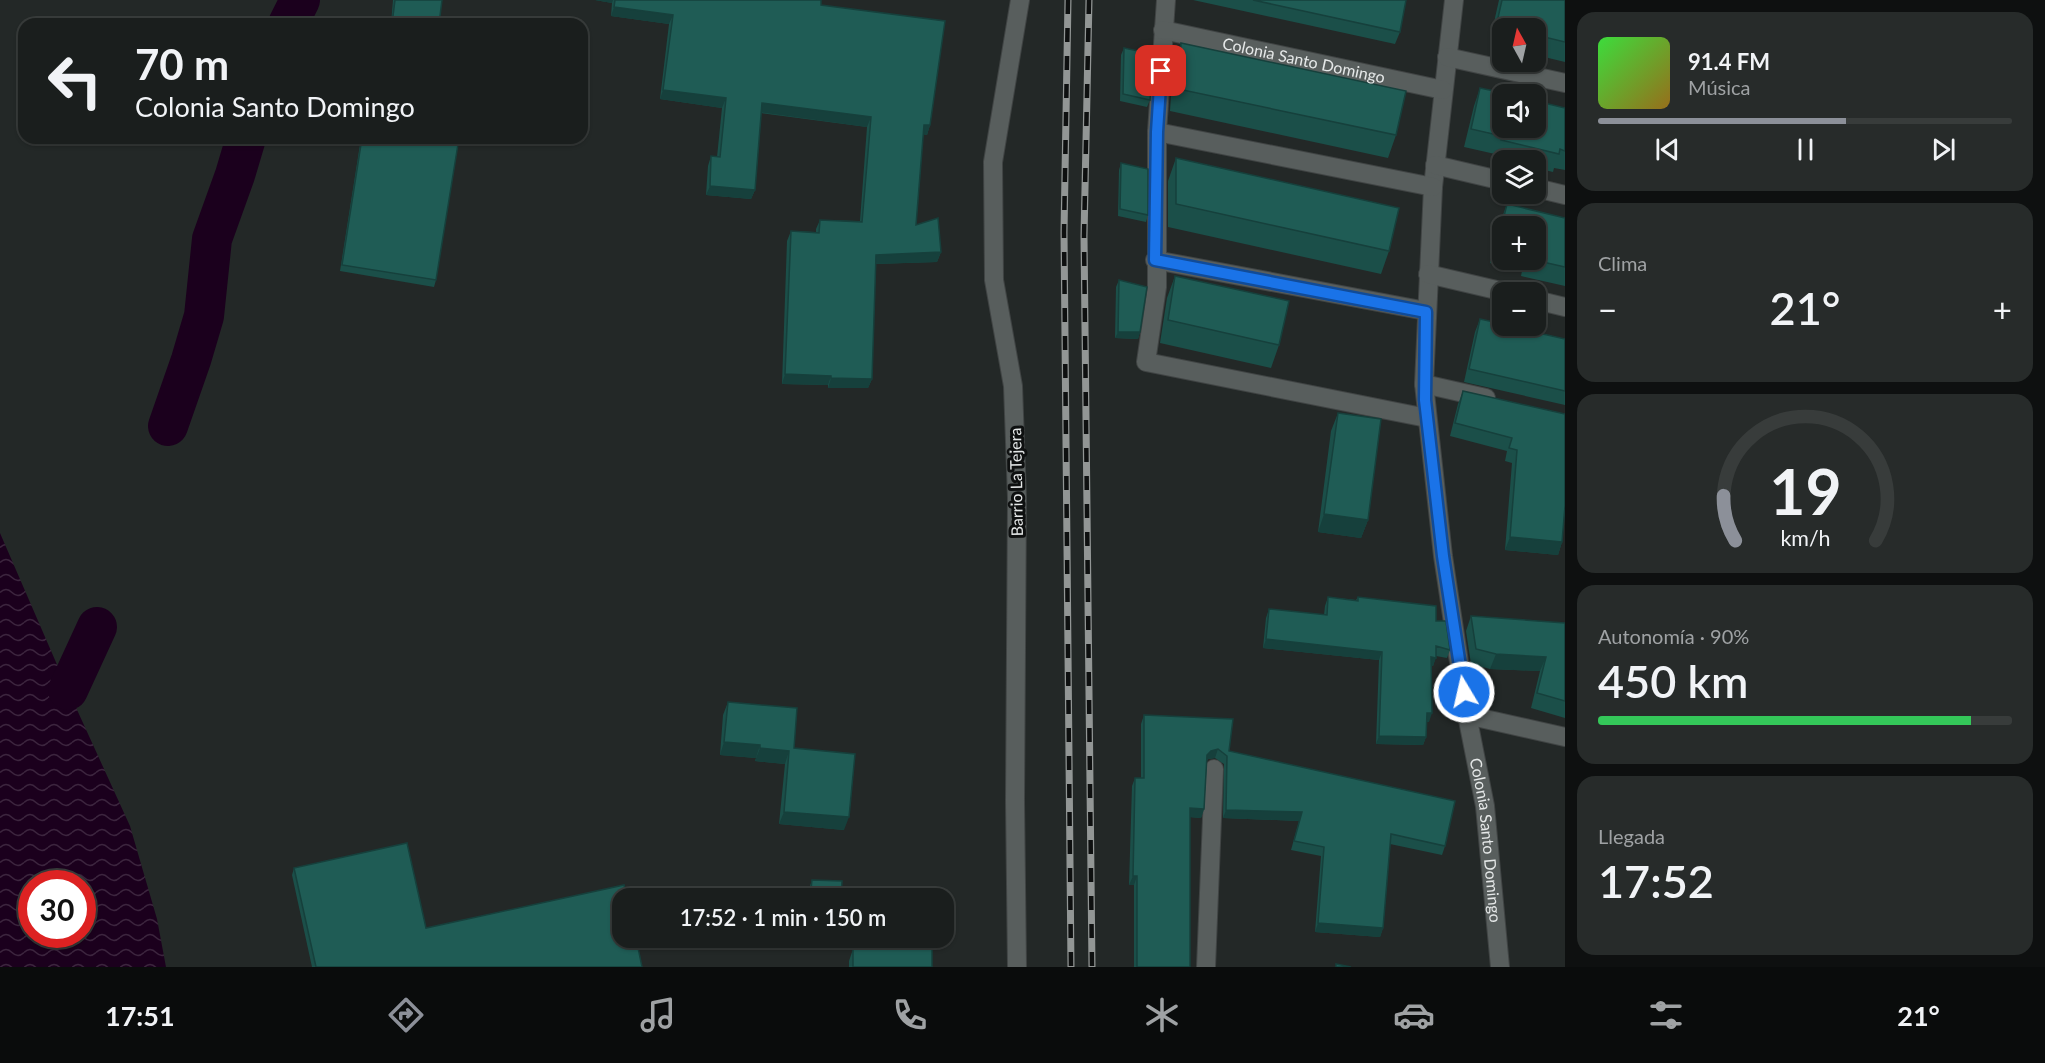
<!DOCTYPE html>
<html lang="es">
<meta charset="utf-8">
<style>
body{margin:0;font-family:Lato,sans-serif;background:#272b2a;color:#f1f3f6;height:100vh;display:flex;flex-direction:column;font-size:22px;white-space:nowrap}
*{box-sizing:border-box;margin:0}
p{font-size:20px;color:#9fa2a4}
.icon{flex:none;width:33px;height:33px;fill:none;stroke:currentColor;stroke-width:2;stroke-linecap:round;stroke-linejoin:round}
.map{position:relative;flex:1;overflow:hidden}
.details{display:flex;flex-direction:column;gap:12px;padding:12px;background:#0e1010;width:480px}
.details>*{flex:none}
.top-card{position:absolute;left:18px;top:18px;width:570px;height:126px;border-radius:18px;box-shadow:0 2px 4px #0004,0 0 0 2px #383c3b;background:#1a1e1d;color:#f1f3f6;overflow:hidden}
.needle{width:39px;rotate:352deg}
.buttons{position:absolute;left:1492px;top:18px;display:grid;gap:12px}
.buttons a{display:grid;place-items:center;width:54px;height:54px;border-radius:12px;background:#1a1e1d;box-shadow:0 2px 4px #0004,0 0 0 2px #383c3b;font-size:30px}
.speed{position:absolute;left:18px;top:870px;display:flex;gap:12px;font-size:30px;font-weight:700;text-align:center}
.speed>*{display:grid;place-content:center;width:78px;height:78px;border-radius:50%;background:#1a1e1d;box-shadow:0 2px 4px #0004,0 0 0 2px #383c3b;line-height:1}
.speed .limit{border:9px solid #d22;background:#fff;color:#111}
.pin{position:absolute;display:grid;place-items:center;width:51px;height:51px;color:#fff;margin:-26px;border-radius:12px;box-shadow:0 3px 9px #0006}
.me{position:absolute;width:66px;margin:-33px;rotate:351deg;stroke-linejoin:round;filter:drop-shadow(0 0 4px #0008)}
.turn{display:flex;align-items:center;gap:21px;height:126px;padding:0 18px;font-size:27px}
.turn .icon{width:78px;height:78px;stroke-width:2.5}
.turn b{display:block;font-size:42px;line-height:51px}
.big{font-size:45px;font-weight:600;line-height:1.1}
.details .card{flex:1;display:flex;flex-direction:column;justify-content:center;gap:9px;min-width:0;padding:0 21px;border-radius:18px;background:#272b2a}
.details .dial{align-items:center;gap:0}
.dial svg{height:156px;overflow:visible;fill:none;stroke:#383c3b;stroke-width:7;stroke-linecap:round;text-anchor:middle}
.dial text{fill:#f1f3f6;stroke:none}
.song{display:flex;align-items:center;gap:18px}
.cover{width:72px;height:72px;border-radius:9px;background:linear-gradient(135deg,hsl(120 70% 55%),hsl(40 70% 35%))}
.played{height:6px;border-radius:3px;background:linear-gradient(90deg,#8c9099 60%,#383c3b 60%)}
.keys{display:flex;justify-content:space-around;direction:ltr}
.heat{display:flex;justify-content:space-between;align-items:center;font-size:33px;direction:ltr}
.charge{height:9px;border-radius:4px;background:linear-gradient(90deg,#34c759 90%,#383c3b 0)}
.trip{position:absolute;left:612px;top:888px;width:342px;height:60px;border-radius:18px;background:#1a1e1d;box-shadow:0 2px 4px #0004,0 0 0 2px #383c3b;font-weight:600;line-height:60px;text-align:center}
.dock{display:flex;height:96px;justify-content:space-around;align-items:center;background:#0a0c0c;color:#9fa2a4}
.dock .icon{width:42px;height:42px}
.dock .active{color:#8c9099}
.dock b{font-size:27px;color:#f1f3f6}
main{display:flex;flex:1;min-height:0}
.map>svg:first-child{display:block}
.water{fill:url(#water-waves);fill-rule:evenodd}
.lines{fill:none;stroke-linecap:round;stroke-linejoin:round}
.canal{stroke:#1b001d;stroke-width:40}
.minor-casing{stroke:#404444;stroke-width:20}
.minor{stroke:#585e5d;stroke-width:18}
.rail-casing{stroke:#929695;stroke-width:7}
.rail{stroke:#0e1010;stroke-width:4.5;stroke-dasharray:14;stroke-linecap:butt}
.wall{fill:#1b4f49;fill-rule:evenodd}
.shaded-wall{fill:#16403c}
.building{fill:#1f5c55;stroke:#16403c;stroke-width:1.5}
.route-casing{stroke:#114b97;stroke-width:15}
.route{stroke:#1a73e8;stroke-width:10}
.labels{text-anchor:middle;stroke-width:6;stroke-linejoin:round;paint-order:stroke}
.street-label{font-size:16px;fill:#e5e8e8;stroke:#0e1010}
</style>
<main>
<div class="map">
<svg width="1565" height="967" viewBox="0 0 1565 967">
<defs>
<pattern id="water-waves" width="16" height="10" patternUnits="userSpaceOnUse" patternTransform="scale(1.5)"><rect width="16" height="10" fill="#1b001d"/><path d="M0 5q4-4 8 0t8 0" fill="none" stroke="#3c253e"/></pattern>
</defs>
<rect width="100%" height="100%" fill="#232827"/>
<!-- water -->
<path class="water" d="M 0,533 L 68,690 L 130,826 L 157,919 L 166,967 L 0,967 ZM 32,884 L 82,884 L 82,934 L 32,934 Z"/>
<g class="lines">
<!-- canal -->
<path class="canal" d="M 288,24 L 300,0
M 168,426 L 191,360 L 204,316 L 212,239 L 235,175 L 246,138
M 68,690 L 97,627"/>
<defs>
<g id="minor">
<path d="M 1166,0 L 1157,132 L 1157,287 L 1146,362 L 1427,418"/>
<path id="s1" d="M 1454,0 L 1433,187 L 1424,384 L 1443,556 L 1467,715 L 1485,806 L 1500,967"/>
<path id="s2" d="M 1163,30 L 1443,90"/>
<path d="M 1447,57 L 1565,83"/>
<path d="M 1157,132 L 1433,187"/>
<path d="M 1435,165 L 1503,181"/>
<path d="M 1536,188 L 1565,195"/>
<path d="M 1155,260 L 1426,311"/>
<path d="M 1428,274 L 1505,292"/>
<path d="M 1536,300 L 1565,307"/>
<path d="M 1424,384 L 1486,398"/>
<path d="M 1467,715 L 1565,737"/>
<path d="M 1017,967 L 1015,801 L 1017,498 L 1013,386 L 994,280 L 993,162 L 1020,0"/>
<path d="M 1206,967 L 1214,769"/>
</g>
</defs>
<!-- minor casing -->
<use href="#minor" class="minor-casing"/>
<!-- minor -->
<use href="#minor" class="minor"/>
<defs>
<path id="rail" d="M 1068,0 L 1064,232 L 1071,967
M 1089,0 L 1084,236 L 1092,967"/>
</defs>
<!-- rail casing -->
<use href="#rail" class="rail-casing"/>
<!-- rail -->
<use href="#rail" class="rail"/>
</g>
<!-- wall -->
<path class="wall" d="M 393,0 L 442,0 L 439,24 L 391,24 Z
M 595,0 L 821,0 L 821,5 L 930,125 L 927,135 L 923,134 L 916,225 L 941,252 L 937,262 L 875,264 L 872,379 L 868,388 L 828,388 L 828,385 L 782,384 L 787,241 L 791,231 L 816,232 L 816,229 L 820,220 L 860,221 L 867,127 L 761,113 L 755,190 L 751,199 L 706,195 L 708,166 L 711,156 L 717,157 L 722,108 L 660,99 L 669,24 L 611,16 L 612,3 Z
M 1193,0 L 1406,0 L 1400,32 L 1395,44 Z
M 1499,0 L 1565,0 L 1565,62 L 1536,55 L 1536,28 L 1503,28 L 1503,43 L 1490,40 Z
M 1181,43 L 1396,135 L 1388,158 L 1170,111 L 1173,66 Z
M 1124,48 L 1150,100 L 1147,107 L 1120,101 L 1121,55 Z
M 1480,88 L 1565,108 L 1565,170 L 1554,168 L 1553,172 L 1536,168 L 1536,160 L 1504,160 L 1494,158 L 1495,154 L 1464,147 L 1474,106 Z
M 361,138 L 459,138 L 436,280 L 434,287 L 340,271 Z
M 1176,158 L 1389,251 L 1381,274 L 1168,227 L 1168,181 Z
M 1121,163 L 1148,215 L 1146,222 L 1118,216 L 1119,170 Z
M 1507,204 L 1565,218 L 1565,286 L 1521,276 L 1522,271 L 1490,263 L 1500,223 ZM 1503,226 L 1536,260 L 1503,260 Z
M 1175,276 L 1279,345 L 1271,368 L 1160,343 L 1167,298 Z
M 1119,280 L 1140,332 L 1138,339 L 1115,338 L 1116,287 Z
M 1480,319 L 1565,339 L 1565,405 L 1464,382 L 1475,332 Z
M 1463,391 L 1565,414 L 1562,542 L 1558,555 L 1505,550 L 1512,463 L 1505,461 L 1507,451 L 1450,436 L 1458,404 Z
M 1338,413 L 1368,520 L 1361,538 L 1318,532 L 1331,431 Z
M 1328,597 L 1356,600 L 1358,597 L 1436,621 L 1450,650 L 1447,658 L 1436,656 L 1433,666 L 1432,666 L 1429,722 L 1427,722 L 1426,737 L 1423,745 L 1376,744 L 1379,660 L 1263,648 L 1266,618 L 1269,609 L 1324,615 L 1325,606 Z
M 1471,616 L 1565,623 L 1565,718 L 1531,708 L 1540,671 L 1490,669 L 1471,664 L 1466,631 Z
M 728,702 L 794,748 L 844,830 L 779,824 L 785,764 L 755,761 L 756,758 L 720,755 L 723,715 Z
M 1144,715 L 1229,751 L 1445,846 L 1442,855 L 1390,844 L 1383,928 L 1380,937 L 1315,932 L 1321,856 L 1291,850 L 1299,821 L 1223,818 L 1224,764 L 1215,758 L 1208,759 L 1207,761 L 1204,809 L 1201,818 L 1190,817 L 1190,967 L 1134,967 L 1134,885 L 1129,885 L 1132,786 L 1135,778 L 1141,778 L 1141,724 Z
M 294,868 L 426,928 L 642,967 L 312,967 L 292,875 Z
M 812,880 L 841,898 L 786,898 L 789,887 L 809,889 Z
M 853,949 L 932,967 L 849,967 L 849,961 Z"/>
<!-- shaded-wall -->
<path class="shaded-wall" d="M 595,0 L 613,0 L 612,3 Z
M 614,7 L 673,15 L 669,24 L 611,16 Z
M 663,90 L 726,98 L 722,108 L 660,99 Z
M 762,103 L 871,117 L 867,127 L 758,112 Z
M 924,125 L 930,125 L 927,135 L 921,134 Z
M 710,186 L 755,190 L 751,199 L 706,195 Z
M 941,252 L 937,262 L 872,264 L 876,255 Z
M 1118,332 L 1140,332 L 1138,339 L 1115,338 Z
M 785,374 L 831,376 L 828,385 L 782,384 Z
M 831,378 L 872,379 L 868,388 L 828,388 Z
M 1324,514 L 1368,520 L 1361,538 L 1318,532 Z
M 1510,537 L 1562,542 L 1558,555 L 1505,550 Z
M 1266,639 L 1382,652 L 1379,660 L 1263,648 Z
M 1496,654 L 1546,657 L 1540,671 L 1490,669 Z
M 1431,657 L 1436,658 L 1433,666 L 1428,666 Z
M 1427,713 L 1432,713 L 1429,722 L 1424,722 Z
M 1379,736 L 1426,737 L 1423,745 L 1376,744 Z
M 724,742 L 760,745 L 756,758 L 720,755 Z
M 760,748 L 789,751 L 785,764 L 755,761 Z
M 1218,749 L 1215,758 L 1208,759 L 1204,764 L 1207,755 L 1211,751 Z
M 1190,808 L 1204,809 L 1201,818 L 1187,817 Z
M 1226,810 L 1302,812 L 1299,821 L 1223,818 Z
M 784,812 L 849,817 L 844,830 L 779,824 Z
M 1133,876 L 1137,876 L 1134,885 L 1129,885 Z
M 1318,923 L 1383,928 L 1380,937 L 1315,932 Z
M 814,938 L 835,938 L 835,940 Z"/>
<!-- building -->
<path class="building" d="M 395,0 L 442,0 L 439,24 L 392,24 Z
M 615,0 L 821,0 L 821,5 L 945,21 L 930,125 L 924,125 L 916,225 L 938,218 L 941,252 L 876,255 L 872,379 L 831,378 L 831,376 L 785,374 L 791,231 L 819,233 L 820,220 L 862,222 L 871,117 L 762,103 L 755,190 L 710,186 L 711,156 L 720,157 L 726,98 L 663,90 L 673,15 L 614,7 Z
M 1253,0 L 1406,0 L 1400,32 Z
M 1502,0 L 1565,0 L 1565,42 L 1536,35 L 1536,28 L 1524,28 L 1497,22 Z
M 1181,43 L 1406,91 L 1396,135 L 1178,89 Z
M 1124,48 L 1153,54 L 1150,100 L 1123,94 Z
M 1480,88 L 1508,94 L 1503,94 L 1503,128 L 1536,128 L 1536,101 L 1565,108 L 1565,151 L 1560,149 L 1559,154 L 1501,140 L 1502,136 L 1471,129 Z
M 362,138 L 459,138 L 436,280 L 342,265 Z
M 1176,158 L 1399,208 L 1389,251 L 1176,204 Z
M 1121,163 L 1148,169 L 1148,215 L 1120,209 Z
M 1507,204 L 1565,218 L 1565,267 L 1534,260 L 1536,260 L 1536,226 L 1503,226 L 1503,246 L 1497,245 Z
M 1175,276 L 1289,301 L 1279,345 L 1168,320 Z
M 1119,280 L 1147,287 L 1140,332 L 1118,332 Z
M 1480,319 L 1503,324 L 1503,326 L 1508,326 L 1565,339 L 1565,391 L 1469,369 Z
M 1463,391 L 1565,414 L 1565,506 L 1562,542 L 1510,537 L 1517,450 L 1509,448 L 1512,438 L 1455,423 Z
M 1338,413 L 1381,419 L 1368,520 L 1324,514 Z
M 1328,597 L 1358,601 L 1358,597 L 1436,606 L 1436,621 L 1446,621 L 1450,650 L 1436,646 L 1436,658 L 1431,657 L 1432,713 L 1427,713 L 1426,737 L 1379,736 L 1382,652 L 1266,639 L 1269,609 L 1327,615 Z
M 1471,616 L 1565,623 L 1565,701 L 1537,693 L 1546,657 L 1496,654 L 1476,649 Z
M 728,702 L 797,708 L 794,748 L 855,754 L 849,817 L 784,812 L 789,751 L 760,748 L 760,745 L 724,742 Z
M 1144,715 L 1233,719 L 1229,751 L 1455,801 L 1445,846 L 1391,834 L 1383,928 L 1318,923 L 1324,847 L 1294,841 L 1302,812 L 1226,810 L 1227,756 L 1218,749 L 1211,751 L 1207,755 L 1204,809 L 1190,808 L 1190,967 L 1137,967 L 1137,876 L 1133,876 L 1135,778 L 1144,778 Z
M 407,843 L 426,928 L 624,885 L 627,898 L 622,898 L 622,938 L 636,938 L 642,967 L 316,967 L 294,868 Z
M 812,880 L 842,881 L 841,898 L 788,898 L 789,887 L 811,889 Z
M 853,949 L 932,949 L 932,967 L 853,967 Z
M 1336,964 L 1351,967 L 1336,967 Z"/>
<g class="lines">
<defs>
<path id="route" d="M 1161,71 L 1157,132 L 1155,260 L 1426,312 L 1425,400 L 1443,556 L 1464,692"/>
</defs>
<!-- route casing -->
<use href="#route" class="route-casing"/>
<!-- route -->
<use href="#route" class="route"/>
</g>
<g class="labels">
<!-- street labels -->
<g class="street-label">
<text dy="6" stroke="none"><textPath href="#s2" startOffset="144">Colonia Santo Domingo</textPath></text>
<text transform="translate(1016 482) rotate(-91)" y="6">Barrio La Tejera</text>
<text dy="6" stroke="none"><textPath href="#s1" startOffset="846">Colonia Santo Domingo</textPath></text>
</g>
</g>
</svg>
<div class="buttons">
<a><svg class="needle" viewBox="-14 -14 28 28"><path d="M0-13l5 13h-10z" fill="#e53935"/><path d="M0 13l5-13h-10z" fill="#9fa2a4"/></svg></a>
<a><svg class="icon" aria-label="sound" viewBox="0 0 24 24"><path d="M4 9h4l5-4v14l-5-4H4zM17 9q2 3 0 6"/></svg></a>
<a><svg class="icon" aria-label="layers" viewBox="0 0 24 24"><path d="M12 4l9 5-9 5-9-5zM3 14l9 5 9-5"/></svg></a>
<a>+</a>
<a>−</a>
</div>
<div class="speed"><div class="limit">30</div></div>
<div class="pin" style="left:1161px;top:71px;background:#d93025"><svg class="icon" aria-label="arrive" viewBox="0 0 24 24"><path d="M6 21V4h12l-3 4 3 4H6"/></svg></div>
<svg class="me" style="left:1464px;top:692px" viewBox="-20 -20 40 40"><circle r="17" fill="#1a73e8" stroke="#fff" stroke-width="3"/><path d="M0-11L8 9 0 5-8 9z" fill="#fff"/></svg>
<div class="trip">17:52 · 1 min · 150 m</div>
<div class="top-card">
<div class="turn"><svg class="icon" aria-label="left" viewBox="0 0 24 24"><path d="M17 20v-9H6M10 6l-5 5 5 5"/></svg><div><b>70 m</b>Colonia Santo Domingo</div></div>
</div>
</div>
<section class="details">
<div class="card">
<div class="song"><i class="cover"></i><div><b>91.4 FM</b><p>Música</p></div></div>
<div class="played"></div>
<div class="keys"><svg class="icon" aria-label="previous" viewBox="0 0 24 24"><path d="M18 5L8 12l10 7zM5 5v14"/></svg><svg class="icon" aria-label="pause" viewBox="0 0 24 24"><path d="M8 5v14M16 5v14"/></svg><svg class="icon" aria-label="next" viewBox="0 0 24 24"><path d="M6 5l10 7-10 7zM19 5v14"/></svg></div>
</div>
<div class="card"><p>Clima</p>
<div class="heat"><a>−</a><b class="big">21°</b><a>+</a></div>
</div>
<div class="card dial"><svg viewBox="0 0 100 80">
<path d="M14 69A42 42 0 1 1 86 69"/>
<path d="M14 69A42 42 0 0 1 8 46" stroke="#8c9099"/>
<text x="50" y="56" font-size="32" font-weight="700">19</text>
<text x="50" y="72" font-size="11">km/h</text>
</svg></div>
<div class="card"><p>Autonomía · 90%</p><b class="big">450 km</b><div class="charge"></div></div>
<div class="card"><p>Llegada</p><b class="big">17:52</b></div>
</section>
</main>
<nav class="dock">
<b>17:51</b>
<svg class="icon active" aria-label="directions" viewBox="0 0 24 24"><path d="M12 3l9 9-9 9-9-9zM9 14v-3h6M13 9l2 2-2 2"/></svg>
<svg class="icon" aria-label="music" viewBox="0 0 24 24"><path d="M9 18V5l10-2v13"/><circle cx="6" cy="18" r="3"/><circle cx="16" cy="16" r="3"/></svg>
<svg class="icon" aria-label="phone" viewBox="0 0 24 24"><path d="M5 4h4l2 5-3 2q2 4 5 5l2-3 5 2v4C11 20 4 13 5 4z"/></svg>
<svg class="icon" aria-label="climate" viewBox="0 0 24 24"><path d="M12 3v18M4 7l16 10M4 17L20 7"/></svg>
<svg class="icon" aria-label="car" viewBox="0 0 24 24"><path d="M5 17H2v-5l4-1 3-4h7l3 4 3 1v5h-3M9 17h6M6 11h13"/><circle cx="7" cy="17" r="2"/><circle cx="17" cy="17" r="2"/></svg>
<svg class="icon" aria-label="filters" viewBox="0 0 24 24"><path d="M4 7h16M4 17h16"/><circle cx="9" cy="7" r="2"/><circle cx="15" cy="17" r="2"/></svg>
<b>21°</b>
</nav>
